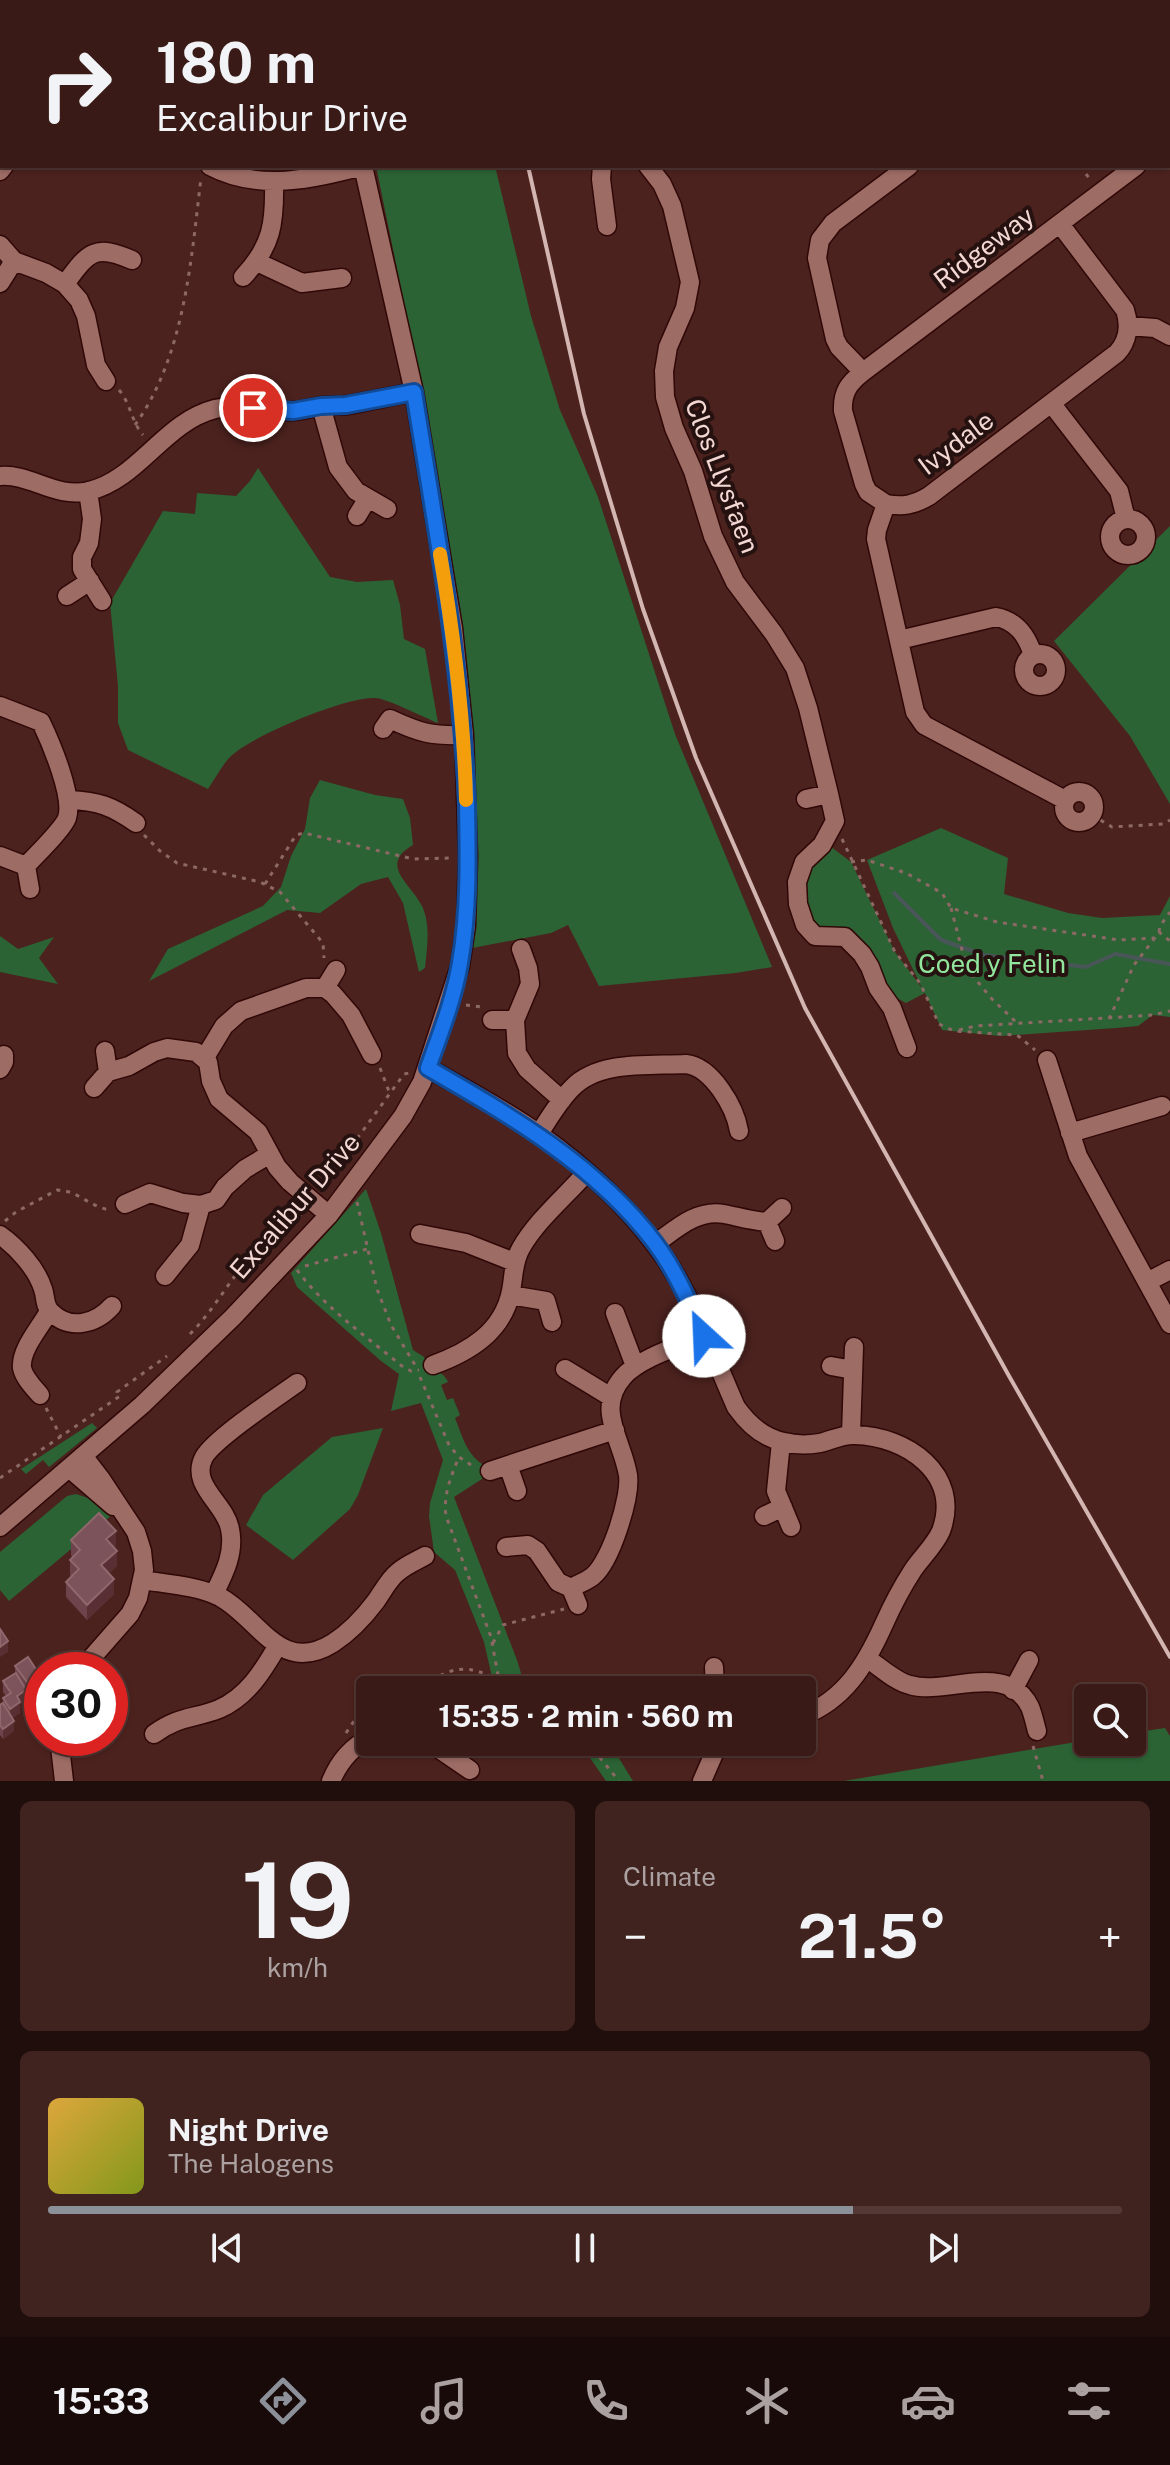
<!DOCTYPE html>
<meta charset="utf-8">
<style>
body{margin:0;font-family:"Public Sans",sans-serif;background:#40231f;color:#f1f3f6;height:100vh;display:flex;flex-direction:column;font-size:30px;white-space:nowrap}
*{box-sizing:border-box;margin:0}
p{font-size:26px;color:#aba1a1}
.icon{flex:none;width:44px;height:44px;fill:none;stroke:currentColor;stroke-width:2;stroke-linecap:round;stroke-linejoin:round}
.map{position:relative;height:1781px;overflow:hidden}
.sheet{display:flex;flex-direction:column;gap:20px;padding:20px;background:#1f0e0c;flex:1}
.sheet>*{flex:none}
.top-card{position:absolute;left:0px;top:0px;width:1170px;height:168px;box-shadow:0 2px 6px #0004,0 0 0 2px #533835;background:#391a16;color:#f1f3f6;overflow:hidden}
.tools{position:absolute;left:1074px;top:1684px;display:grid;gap:16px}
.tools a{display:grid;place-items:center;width:72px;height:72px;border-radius:8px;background:#391a16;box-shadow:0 2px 6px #0004,0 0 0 2px #533835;font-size:40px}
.speed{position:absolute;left:24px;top:1652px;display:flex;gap:16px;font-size:40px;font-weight:700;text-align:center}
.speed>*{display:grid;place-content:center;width:104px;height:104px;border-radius:50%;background:#391a16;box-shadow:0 2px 6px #0004,0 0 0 2px #533835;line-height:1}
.speed .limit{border:12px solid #d22;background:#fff;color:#111}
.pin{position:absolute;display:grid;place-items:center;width:68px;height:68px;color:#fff;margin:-34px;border:4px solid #fff;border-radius:50%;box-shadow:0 2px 8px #0007}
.me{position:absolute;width:88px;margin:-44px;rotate:335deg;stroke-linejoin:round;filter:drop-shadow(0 0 6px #0008)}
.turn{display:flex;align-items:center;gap:28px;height:168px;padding:0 24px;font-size:36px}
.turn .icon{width:104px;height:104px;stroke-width:2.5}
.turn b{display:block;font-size:56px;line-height:68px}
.big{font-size:60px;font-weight:700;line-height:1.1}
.sheet .widget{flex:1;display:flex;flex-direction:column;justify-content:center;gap:12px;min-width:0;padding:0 28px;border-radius:12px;background:#40231f}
.sheet .dial{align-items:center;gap:0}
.dial b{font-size:104px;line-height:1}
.song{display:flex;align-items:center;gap:24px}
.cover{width:96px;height:96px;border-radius:12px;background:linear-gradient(135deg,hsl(40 70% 55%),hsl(70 70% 35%))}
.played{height:8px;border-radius:4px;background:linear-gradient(90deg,#8c9099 75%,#533835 75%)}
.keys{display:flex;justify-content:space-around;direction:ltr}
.heat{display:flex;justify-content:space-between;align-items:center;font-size:44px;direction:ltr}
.sheet .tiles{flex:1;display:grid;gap:20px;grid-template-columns:1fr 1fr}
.widget:last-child{grid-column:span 2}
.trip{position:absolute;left:356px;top:1676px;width:460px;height:80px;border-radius:8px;background:#391a16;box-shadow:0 2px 6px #0004,0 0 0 2px #533835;font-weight:700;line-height:80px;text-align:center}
.tabs{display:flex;height:128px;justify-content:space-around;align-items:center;background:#170a09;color:#aba1a1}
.tabs .icon{width:56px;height:56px}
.tabs .active{color:#8c9099}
.tabs b{font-size:36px;color:#f1f3f6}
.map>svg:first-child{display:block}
.green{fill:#2b6334}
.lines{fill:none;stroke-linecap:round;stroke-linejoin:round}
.stream{stroke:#495658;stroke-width:4}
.minor-casing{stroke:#300807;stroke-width:21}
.path{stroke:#8d6965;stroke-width:3;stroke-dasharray:4 6;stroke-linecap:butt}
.minor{stroke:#9d6c65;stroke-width:18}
.rail{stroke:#d3b5b1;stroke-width:4}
.wall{fill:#6e434b}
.shaded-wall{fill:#5a2f33}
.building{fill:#7c535a;stroke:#8f686d;stroke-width:2}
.route-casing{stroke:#114b97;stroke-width:20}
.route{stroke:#1a73e8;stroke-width:14}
.slow{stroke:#f59e0b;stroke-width:14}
.labels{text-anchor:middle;stroke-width:8;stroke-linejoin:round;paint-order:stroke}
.street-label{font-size:26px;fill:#f3d7d3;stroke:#251210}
.park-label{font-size:26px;fill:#91e59c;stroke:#251210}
</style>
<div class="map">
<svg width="1170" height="1781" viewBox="0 0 1170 1781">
<rect width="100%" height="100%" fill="#4c221e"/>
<!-- green -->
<path class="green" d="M 376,166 L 495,166 L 531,316 L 560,410 L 598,497 L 675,734 L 772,967 L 736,973 L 599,986 L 568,925 L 551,933 L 467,949 L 476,918 L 470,699 L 463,628 L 422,391 Z
M 258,468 L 330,577 L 357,582 L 393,580 L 400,605 L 404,639 L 425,649 L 438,723 C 425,718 386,698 375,698 C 347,696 248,737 229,758 C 221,767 215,779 208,789 L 128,750 L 118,723 L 118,686 L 110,603 L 163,511 L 195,514 L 197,493 L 236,496 L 250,481 Z
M 1170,526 L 1170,804 L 1130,736 L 1054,641 Z
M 320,780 L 375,795 L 403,799 L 410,818 L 413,845 C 378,865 411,884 422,906 C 431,926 427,947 425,968 L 419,972 L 403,903 L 388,877 L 361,884 L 320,913 L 287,910 L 149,981 L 168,949 L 263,906 L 281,887 L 291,856 L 305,829 L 310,798 Z
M 941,828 L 1008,858 L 1004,894 L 1068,913 L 1102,918 L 1160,915 L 1170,896 L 1170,1017 L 1153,1015 L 1138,1026 L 1116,1028 L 1000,1036 L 942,1030 L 925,993 L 906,1003 L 886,992 L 846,937 L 815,936 L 798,904 L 808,869 L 830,846 L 851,862 L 895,952 L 922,988 L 893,928 L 867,860 Z
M 0,936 L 18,949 L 54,937 L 39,958 L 58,984 L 0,972 Z
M 366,1189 L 381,1233 L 413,1350 L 424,1357 L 430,1371 C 439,1372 444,1373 448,1382 L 441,1385 L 447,1400 L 453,1398 L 460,1415 L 455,1418 C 462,1435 466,1453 482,1464 L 481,1470 L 485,1477 L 454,1497 L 517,1660 L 526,1690 L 495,1690 L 484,1642 L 455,1570 L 434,1552 L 429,1516 L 430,1503 L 443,1460 L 421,1403 L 391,1411 L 399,1374 L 381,1361 L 297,1287 L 291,1273 Z
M 92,1423 L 97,1428 L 49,1467 L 43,1460 L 26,1474 L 21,1469 Z
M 383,1428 L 358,1495 L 350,1509 L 293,1560 L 246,1525 L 263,1495 L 332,1437 Z
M 76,1494 L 88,1498 L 90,1494 L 113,1514 L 9,1601 L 0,1590 L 0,1552 L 67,1496 Z
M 1165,1728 L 1170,1736 L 1170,1781 L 844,1781 L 1088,1740 L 1088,1742 L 1132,1742 L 1132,1733 Z
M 579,1742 L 609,1742 L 633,1781 L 606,1781 Z"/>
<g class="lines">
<!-- stream -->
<path class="stream" d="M 894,893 L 941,940 L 984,955 L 1086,967 L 1115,954 L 1170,964"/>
<defs>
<path id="minor" d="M 92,0 L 93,2
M 210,0 L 211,2
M 317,0 L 318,2
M 550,0 L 550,2
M 742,0 L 744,2
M 1074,0 L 1075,2
M 573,2 L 574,0
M 902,2 L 905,0
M 0,72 L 2,74
M 1168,138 L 1170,141 L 1168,142
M 210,166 C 259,192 312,179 363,166
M 602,166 L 601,179 L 607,226
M 648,166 L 662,184 L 672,206 L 690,282 L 685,308 L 668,347 L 664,371 L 665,397 L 674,428 L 693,471 L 713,536 L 735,582 L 774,634 L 795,668 L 808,708 L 829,794 L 835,821 L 822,845 L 804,862 L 797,882 L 798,904 L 805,925 L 815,936 L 845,937 L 862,954 L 870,967 L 878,988 L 892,1008 L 907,1048
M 0,171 L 4,166
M 0,245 L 14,261 L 46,273 L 65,284 L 79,300 L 86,316 L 96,365 L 106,381
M 257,262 L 302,283 L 342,278
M 243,277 C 272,246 275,223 274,182
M 0,283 L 14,261
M 65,284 C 88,253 94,243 132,260
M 1128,326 L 1155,328 L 1170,336
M 863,372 L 839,347 L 835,339 L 817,258 L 820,240 L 833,223 L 909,166
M 1051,403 L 1119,491 L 1126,519
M 321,406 L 338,467 L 356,491 L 387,509
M 0,476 C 30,473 55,499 89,491 C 139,479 164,422 215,409 C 241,402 267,413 294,411 C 302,411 310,408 318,407 C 328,405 338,406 348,405 C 370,401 392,396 414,392
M 88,491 L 92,519 L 89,543 L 82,557 L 82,569 L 102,601
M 886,504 C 903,507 914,505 929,496 L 1117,353 C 1128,341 1130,325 1125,310 L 1060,224
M 357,516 L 368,498
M1110 537a18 18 0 1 1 36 0a18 18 0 1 1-36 0Z
M 67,596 L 90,581
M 899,640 L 996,617 C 1017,621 1027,636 1033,655
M1024 670a16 16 0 1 1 32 0a16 16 0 1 1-32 0Z
M 0,706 L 41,722 C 51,743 74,797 67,818 C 63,829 35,856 26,866
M 383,729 L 390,719 C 420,733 431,736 464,735
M1064 807a15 15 0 1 1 30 0a15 15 0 1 1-30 0Z
M 806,799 L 829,794
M 69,800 C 98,801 112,806 136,823
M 1065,800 L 924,725 L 915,712 L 876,539 L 877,530 L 886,504 L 868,492 L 864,484 L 843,411 C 842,392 849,383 863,372 L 1136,166
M 0,856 L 26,866 L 30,889
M 521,949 L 528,968 L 530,984 L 515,1020 L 517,1053 L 527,1069 L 562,1100
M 325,988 L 336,970
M 492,1020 L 515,1020
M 105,1051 L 108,1072
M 204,1059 L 224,1026 L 241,1011 L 306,988 L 325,988 L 333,994 L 351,1015 L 372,1055
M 1047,1060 L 1078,1156 L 1170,1324
M 428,1068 C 465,1089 504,1109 539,1134 C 581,1164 623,1202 654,1243 C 689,1287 713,1355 736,1407 C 748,1424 763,1438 784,1442 C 795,1445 808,1445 820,1443 C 832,1440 843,1434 855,1435 C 906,1436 962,1474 941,1531 C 935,1545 921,1558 913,1570 C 902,1587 892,1606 884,1624 C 866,1664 845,1700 802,1716
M 0,1069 L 4,1062 L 4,1055
M 94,1088 L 108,1072 L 129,1066 L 154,1052 L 167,1048 L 196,1052 L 208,1062 L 211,1081 L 219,1099 L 258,1132 L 277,1167 L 290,1182 L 329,1215
M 1070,1133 L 1162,1106
M 539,1134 C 549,1118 559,1101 572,1088 C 599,1060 650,1066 686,1064 C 712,1067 735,1107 739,1131
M 125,1204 L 150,1193 L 183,1203 L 201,1205 L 216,1200 L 225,1187 L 245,1169 L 270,1154
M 420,1234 L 466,1243 L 514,1262
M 0,1235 C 17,1247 37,1269 43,1289 C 46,1297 44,1306 51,1312 C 70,1331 96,1324 112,1306
M 775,1241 L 767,1222 L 782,1208
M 655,1244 C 676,1229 697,1209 724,1214 C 739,1217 752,1221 767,1222
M 165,1276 L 190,1245 L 201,1205
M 1147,1282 L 1170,1270
M 510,1295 L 546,1301 L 552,1322
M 615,1313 L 635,1366
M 433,1365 C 469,1352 503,1332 511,1291 C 514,1276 513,1262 521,1248 C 537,1220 565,1197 586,1173
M 831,1366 L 853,1370
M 565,1369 L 611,1397
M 40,1395 C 34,1388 24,1378 22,1368 C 20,1349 41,1327 49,1311
M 851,1434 L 854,1347
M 781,1442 L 776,1491 L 791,1527
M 508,1465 L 517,1491
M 70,1469 L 113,1506
M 490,1471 L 615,1430
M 764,1516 L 783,1507
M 0,1527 L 142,1405 L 233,1317 L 329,1215 L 403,1116 L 422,1082 L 460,966 L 466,926 L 468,857 L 464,735 L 453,628 L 414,392 L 363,166
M 506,1547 L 528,1545 L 537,1551 L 558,1582 L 571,1588
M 142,1580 C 167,1584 198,1586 220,1597 C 259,1618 280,1676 333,1643 C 350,1632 364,1617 376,1601 C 383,1591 389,1579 398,1572 C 406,1565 416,1561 425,1556
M 214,1594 C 224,1574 235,1553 230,1529 C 226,1504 189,1485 204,1457 C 215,1438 276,1398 297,1383
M 578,1605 L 571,1588 C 578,1584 587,1581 593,1576 C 611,1561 631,1497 628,1475 C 622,1439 595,1409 623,1377 C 639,1358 680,1346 704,1336
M 868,1659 C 880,1667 896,1682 910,1685 C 947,1696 1007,1660 1030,1707 C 1033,1714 1035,1724 1037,1731
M 714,1667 L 715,1690
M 81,1670 L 130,1614 L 138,1598 L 144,1570 L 142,1551 L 136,1532 L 101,1479 L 84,1457
M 1013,1690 L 1029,1660
M 154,1734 C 178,1716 194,1719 219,1709 C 247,1697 263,1671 278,1645
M 59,1738 L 64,1781
M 429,1742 L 470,1770
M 331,1781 C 339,1762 351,1747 370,1738
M 702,1781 L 719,1742"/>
</defs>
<!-- minor casing -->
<use href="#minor" class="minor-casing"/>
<!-- path -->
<path class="path" d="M 491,0 L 491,2
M 524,0 L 525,2
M 482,2 L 482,0
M 1080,166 L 1092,182
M 119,390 C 131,404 131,421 143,435
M 135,425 C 185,355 191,260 201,178
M 1092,815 L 1112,827 L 1163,824 L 1170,820
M 144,835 L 160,851 L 177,863 L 260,882 L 280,892 L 323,943 L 324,958
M 842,839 L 895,952 L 920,983 L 939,1024 L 954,1031 L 1017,1035 L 1035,1050
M 851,862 L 867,860 L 906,873 L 942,893 L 951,908 L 997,922 L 1119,940 L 1155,938 L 1159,932 L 1170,941
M 265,884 L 296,835 L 304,833 L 413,859 L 451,858
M 951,908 L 967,969 L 992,999 L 1019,1025
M 1159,932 L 1160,926 L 1170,912
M 466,1005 L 482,1007
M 1109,1019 L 1134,965 L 1154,939
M 959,1030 L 976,1026 L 1153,1015 L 1170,1011
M 380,1068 L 390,1094
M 322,1187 L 404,1074 L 409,1073
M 357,1202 L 377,1289 L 391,1325 L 418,1370
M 5,1221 L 16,1212 L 57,1190 C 78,1190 92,1209 112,1210
M 305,1266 L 367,1249
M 297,1270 C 326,1309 366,1336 403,1367 L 411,1371 L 419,1370
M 190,1334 C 215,1309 231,1277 255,1251 C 269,1235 289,1228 303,1212
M 420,1377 L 449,1445 L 459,1457 L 474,1467
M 46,1408 L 61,1437
M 0,1478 L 120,1396 L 117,1392 L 167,1356
M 493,1643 L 503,1625 L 564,1609
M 499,1676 L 506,1690
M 414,1690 C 444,1674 457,1660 492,1677 L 498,1675 L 491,1637 L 446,1516 C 443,1495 451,1476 459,1457
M 346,1733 L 354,1721 L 370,1713
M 587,1742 L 619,1781
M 1033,1746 L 1043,1781"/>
<!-- minor -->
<use href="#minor" class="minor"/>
<!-- rail -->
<path class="rail" d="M 501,0 L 502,2
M 528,166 L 584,414 L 643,609 L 696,758 L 805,1008 L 1009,1376 L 1170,1657"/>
</g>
<!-- wall -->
<path class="wall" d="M 71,1540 L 116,1546 L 114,1547 L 117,1566 L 109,1573 L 114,1594 L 87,1620 L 66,1597 L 66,1582 L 71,1577 L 70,1575 L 70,1560 L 72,1557 L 71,1555 Z
M 15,1666 L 39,1684 L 27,1692 L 26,1691 L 26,1700 L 20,1704 L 20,1713 L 12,1718 L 14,1731 L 3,1739 L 0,1735 L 0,1705 L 3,1704 L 3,1698 L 6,1696 L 3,1692 L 3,1681 L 15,1674 Z"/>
<!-- shaded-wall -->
<path class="shaded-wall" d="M 116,1531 L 116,1546 L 106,1555 L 106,1539 Z
M 117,1551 L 117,1566 L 101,1580 L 101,1565 Z
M 114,1579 L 114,1594 L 87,1620 L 87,1605 Z
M 8,1641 L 8,1652 L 0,1657 L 0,1647 Z
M 39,1674 L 39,1684 L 27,1692 L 27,1682 Z
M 26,1690 L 26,1700 L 20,1704 L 20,1713 L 10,1719 L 10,1709 L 17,1696 Z
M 14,1721 L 14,1731 L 3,1739 L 3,1729 Z"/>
<!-- building -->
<path class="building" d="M 99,1513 L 116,1531 L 106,1539 L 117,1551 L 101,1565 L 114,1579 L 87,1605 L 66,1582 L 79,1569 L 70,1560 L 80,1550 L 71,1540 Z
M 0,1629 L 8,1641 L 0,1647 Z
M 28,1657 L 39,1674 L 27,1682 L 15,1666 Z
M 16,1673 L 26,1690 L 17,1696 L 20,1702 L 10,1709 L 3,1698 L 11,1693 L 3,1681 Z
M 3,1703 L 14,1721 L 3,1729 L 0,1725 L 0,1705 Z"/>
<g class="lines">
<defs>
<path id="route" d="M 253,408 L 293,411 L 321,406 L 346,405 L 414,392 C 436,530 462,667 467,806 C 468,859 469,911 460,963 C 454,999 440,1034 428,1068 C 511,1116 596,1165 655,1243 C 676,1271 690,1304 704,1336"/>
</defs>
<!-- route casing -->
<use href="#route" class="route-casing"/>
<!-- route -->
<use href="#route" class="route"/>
<!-- slow -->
<path class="slow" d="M 440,554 C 454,636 464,717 466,800"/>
</g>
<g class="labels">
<!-- street labels -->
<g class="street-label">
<text transform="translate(984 248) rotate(-37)" y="9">Ridgeway</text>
<text transform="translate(956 443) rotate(-37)" y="9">Ivydale</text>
<text transform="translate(722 476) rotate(69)" y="9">Clos Llysfaen</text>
<text transform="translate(295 1206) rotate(-49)" y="9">Excalibur Drive</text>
</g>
<!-- park labels -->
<g class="park-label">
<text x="992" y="973">Coed y Felin</text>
</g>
</g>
</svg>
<div class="tools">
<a><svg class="icon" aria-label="search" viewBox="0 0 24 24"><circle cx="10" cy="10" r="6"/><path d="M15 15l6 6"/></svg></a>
</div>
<div class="speed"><div class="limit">30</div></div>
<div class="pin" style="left:253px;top:408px;background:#d93025"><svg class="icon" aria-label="arrive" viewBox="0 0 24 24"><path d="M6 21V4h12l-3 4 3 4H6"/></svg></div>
<svg class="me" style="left:704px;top:1336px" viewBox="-20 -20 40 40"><circle r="19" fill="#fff"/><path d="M0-13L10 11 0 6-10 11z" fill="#1a73e8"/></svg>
<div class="trip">15:35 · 2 min · 560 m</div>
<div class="top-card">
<div class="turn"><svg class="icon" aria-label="right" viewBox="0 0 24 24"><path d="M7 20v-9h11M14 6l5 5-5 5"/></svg><div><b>180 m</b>Excalibur Drive</div></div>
</div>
</div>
<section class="sheet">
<div class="tiles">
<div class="widget dial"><b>19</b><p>km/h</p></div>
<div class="widget"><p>Climate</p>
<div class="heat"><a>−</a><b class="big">21.5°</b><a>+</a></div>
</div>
<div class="widget">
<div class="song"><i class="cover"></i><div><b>Night Drive</b><p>The Halogens</p></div></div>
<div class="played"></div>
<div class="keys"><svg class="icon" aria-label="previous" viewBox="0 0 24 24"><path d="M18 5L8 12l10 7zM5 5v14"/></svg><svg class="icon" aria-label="pause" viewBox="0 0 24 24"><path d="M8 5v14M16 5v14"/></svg><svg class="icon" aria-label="next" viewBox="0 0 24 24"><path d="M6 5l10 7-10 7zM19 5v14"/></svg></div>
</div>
</div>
</section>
<nav class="tabs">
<b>15:33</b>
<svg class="icon active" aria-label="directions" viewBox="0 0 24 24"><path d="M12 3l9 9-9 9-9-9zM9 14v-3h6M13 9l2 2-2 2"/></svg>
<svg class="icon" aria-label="music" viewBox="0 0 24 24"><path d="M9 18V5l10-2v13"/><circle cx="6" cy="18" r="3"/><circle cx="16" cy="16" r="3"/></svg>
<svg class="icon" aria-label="phone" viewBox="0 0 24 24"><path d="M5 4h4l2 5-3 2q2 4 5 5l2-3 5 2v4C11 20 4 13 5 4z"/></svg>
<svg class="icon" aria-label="climate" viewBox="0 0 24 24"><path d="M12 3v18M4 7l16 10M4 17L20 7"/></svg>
<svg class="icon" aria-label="car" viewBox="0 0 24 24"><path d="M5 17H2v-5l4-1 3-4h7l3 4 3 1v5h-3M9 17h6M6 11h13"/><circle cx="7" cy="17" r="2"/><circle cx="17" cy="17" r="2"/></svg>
<svg class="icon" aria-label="filters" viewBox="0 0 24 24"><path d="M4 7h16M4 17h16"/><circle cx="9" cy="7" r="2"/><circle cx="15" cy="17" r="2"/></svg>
</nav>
